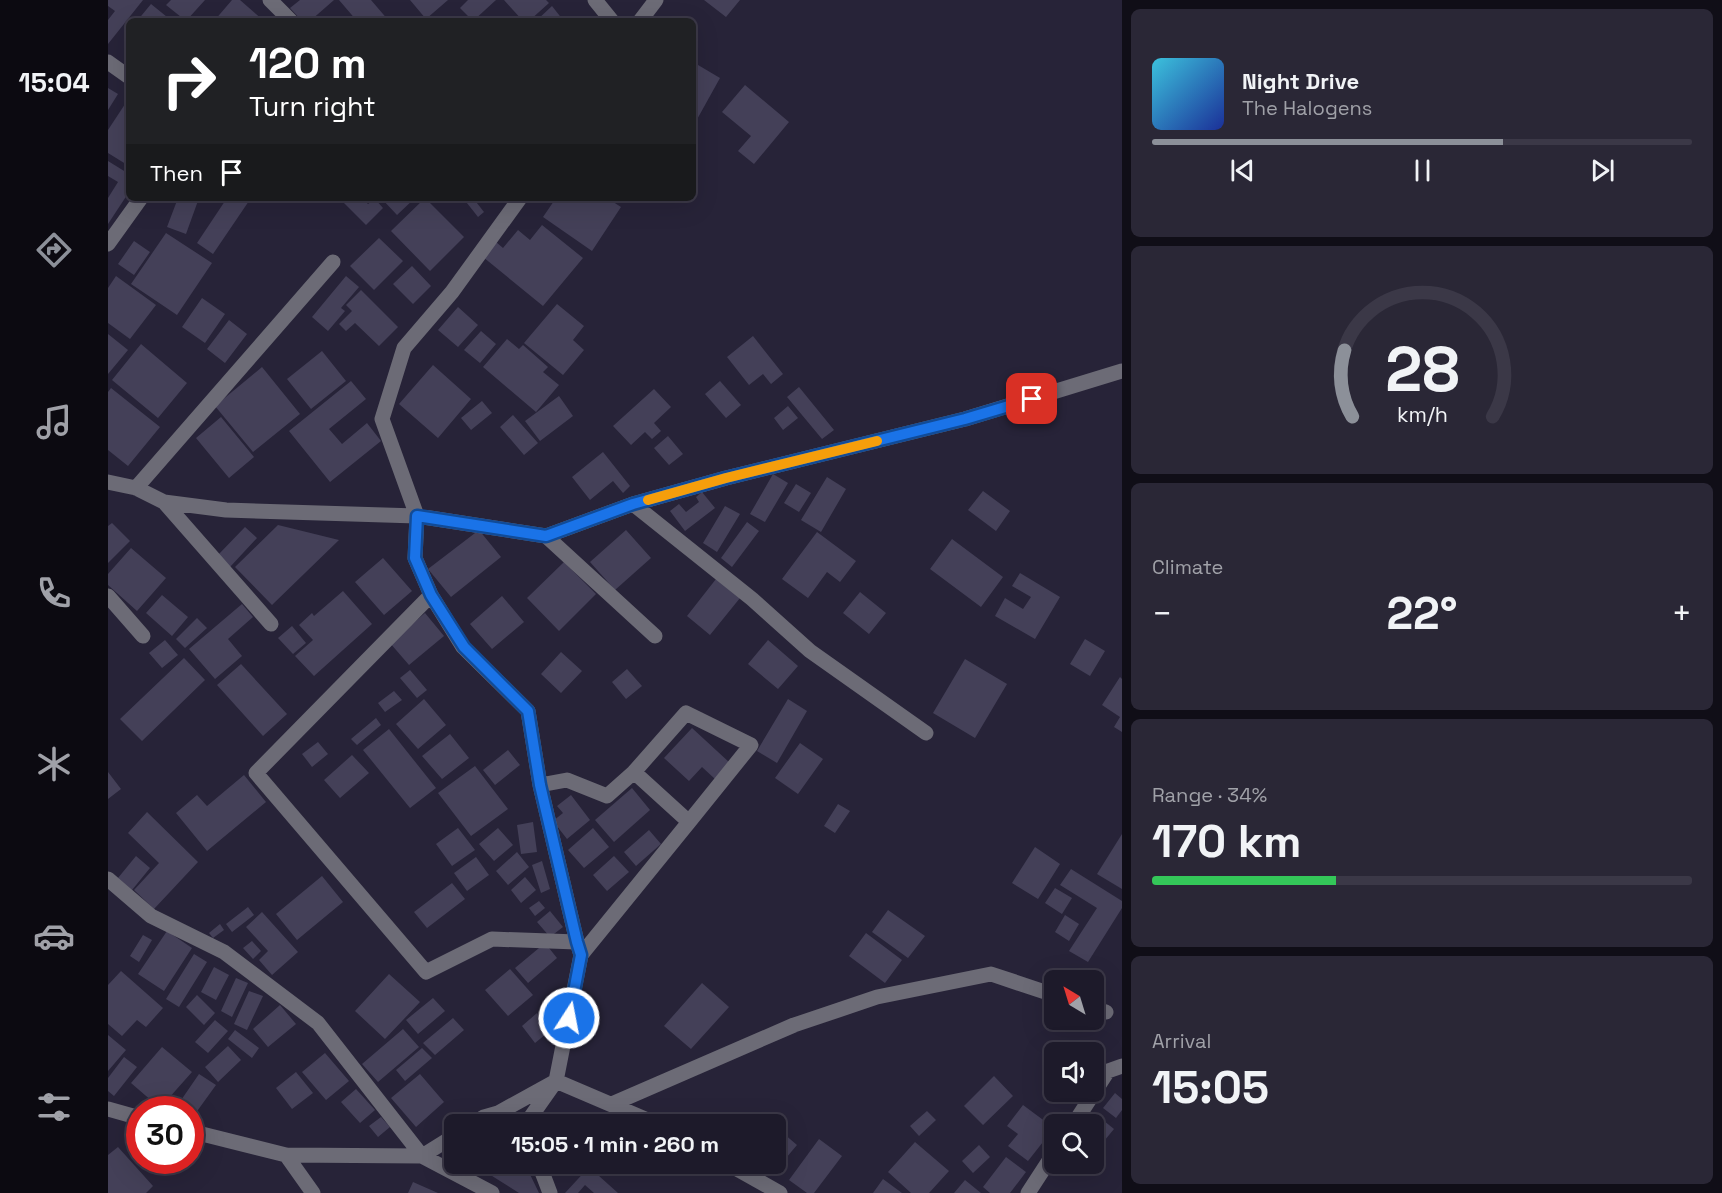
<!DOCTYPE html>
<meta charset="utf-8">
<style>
body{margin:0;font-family:"Space Grotesk",sans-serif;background:#2a2736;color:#f1f3f6;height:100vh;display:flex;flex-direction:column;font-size:22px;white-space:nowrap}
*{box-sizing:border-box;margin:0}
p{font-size:20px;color:#a0a1a8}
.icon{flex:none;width:33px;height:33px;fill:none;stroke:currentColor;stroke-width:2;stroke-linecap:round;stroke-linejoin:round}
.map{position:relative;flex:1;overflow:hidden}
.drawer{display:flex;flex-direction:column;gap:9px;padding:9px;background:#100e17;width:600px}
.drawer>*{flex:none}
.guide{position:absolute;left:18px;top:18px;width:570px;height:183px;border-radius:9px;box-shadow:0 6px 24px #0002,0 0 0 2px #3b3847;background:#202124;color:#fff;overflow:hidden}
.needle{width:39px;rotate:322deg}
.fabs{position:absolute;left:936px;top:970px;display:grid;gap:12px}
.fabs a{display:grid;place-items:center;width:60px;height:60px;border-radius:9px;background:#1d1a2a;box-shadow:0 6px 24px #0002,0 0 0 2px #3b3847;font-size:30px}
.speed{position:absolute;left:18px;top:1096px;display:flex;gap:12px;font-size:30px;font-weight:700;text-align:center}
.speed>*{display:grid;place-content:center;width:78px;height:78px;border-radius:50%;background:#1d1a2a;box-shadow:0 6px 24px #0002,0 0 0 2px #3b3847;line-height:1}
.speed .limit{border:9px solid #d22;background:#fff;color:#111}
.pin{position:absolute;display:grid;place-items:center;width:51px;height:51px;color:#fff;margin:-26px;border-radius:12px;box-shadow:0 3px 9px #0006}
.me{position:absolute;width:66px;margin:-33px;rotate:11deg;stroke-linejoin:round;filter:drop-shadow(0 0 4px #0008)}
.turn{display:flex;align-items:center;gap:21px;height:126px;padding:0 24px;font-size:27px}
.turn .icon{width:78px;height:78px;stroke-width:2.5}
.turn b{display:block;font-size:42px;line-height:51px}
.then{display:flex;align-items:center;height:57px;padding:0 24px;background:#0003;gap:12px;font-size:22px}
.big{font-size:45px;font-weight:600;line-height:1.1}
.drawer .tile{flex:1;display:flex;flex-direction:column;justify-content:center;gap:9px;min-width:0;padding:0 21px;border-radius:9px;background:#2a2736}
.drawer .dial{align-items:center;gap:0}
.dial svg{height:156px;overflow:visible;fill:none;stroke:#3b3847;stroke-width:7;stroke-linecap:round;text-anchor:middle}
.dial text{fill:#f1f3f6;stroke:none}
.song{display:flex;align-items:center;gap:18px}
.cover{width:72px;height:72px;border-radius:9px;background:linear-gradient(135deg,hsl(190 70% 55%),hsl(230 70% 35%))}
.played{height:6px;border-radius:3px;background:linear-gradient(90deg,#8c9099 65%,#3b3847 65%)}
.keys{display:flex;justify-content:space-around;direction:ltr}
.heat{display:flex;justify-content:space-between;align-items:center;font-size:33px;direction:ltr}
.charge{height:9px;border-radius:4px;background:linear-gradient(90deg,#34c759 34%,#3b3847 0)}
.trip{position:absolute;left:336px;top:1114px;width:342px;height:60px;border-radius:9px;background:#1d1a2a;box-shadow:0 6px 24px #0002,0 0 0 2px #3b3847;font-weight:600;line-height:60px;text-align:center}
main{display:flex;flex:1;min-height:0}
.tabs{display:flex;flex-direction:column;width:108px;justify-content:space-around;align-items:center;background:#0c0a11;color:#a0a1a8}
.tabs .icon{width:42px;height:42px}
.tabs .on{color:#8c9099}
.tabs b{font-size:27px;color:#f1f3f6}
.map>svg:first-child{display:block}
.building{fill:#444058}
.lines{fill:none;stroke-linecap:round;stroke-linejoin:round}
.minor{stroke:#6c6b76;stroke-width:15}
.route-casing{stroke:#114b97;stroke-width:15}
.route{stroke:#1a73e8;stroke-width:10}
.slow{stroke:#f59e0b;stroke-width:10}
</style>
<main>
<nav class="tabs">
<b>15:04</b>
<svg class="icon on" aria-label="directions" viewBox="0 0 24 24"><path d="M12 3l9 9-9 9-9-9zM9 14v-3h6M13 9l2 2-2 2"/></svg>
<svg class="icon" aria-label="music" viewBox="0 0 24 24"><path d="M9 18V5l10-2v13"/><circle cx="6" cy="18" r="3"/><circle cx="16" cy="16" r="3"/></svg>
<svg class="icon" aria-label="phone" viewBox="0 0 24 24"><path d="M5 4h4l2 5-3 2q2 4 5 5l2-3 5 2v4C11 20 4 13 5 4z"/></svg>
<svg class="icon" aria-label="climate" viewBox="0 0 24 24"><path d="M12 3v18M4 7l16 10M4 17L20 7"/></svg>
<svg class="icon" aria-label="car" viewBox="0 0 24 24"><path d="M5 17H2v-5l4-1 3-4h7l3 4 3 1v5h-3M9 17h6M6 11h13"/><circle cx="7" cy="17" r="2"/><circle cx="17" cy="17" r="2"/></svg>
<svg class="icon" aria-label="filters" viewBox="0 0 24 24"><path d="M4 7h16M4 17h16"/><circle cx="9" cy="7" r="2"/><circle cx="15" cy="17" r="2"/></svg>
</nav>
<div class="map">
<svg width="1014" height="1193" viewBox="0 0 1014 1193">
<rect width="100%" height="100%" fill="#272338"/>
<!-- building -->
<path class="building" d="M 0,0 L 35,0 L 0,44 L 0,20 L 7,11 L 0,6 Z
M 63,0 L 97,0 L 78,21 L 58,5 Z
M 124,0 L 132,0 L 156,21 L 106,21 Z
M 192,0 L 226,0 L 202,21 L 194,21 L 182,8 Z
M 231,0 L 263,0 L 281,21 L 249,21 Z
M 302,0 L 340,0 L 318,19 Z
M 360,0 L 388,0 L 365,21 L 352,8 Z
M 396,0 L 438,0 L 441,3 L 421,21 L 415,21 Z
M 596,0 L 632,0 L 618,17 Z
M 43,4 L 64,21 L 29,21 Z
M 444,6 L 455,20 L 454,21 L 428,21 Z
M 585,62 L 612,78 L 587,123 L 585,122 Z
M 637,85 L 681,122 L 646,164 L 630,151 L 643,136 L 614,112 Z
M 0,88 L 10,94 L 0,110 Z
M 21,98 L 21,166 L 0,153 L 0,130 Z
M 0,161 L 21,174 L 21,192 L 0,224 L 0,198 L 10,182 L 0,176 Z
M 70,198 L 91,198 L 78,234 L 59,227 Z
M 119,198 L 143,198 L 105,254 L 89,243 Z
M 231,198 L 254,198 L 260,204 L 267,199 L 275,208 L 258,225 Z
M 273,198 L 307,198 L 289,215 Z
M 317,198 L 356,237 L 322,271 L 283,231 Z
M 355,198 L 365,198 L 376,212 L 370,217 Z
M 448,198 L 499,198 L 513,207 L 484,251 L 435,217 Z
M 434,225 L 475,258 L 435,306 L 375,257 L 388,242 L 395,248 L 410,230 L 422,240 Z
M 58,233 L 104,263 L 69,315 L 23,284 Z
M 271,238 L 295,261 L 266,290 L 242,266 Z
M 26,241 L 42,252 L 26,275 L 10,264 Z
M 304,266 L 323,286 L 305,304 L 285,284 Z
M 8,276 L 48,305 L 22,339 L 0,323 L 0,288 Z
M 238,276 L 251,287 L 233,308 L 237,311 L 220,331 L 204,317 Z
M 253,290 L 290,327 L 271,346 L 247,323 L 238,331 L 231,324 L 244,311 L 238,305 Z
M 94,298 L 117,314 L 97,343 L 74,327 Z
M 449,304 L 476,326 L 465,340 L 476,350 L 455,375 L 416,343 Z
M 350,307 L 370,325 L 350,347 L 330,330 Z
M 121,320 L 139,334 L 117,363 L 99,349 Z
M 373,331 L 388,344 L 372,363 L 356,350 Z
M 0,334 L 20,350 L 0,374 Z
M 645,336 L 675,374 L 663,384 L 655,374 L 641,385 L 619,357 Z
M 399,339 L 411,349 L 415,345 L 440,367 L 435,372 L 451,385 L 428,412 L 375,367 Z
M 33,344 L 79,383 L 50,418 L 4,380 Z
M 214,351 L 238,381 L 203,409 L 179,379 Z
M 325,365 L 363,399 L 330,438 L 291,404 Z
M 154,367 L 192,414 L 145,452 L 107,406 Z
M 243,381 L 258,399 L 221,429 L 234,444 L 259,423 L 273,441 L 222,482 L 181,431 Z
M 612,381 L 633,405 L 618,418 L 597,394 Z
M 691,387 L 726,430 L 714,439 L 679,397 Z
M 3,388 L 52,427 L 20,466 L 0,450 L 0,392 Z
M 546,389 L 563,407 L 546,423 L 553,431 L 544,439 L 537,432 L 523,445 L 505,426 Z
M 451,396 L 465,416 L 432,441 L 417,421 Z
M 374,401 L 384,413 L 363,430 L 353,418 Z
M 680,406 L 690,418 L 675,430 L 666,418 Z
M 405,415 L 430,443 L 416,455 L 392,427 Z
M 113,417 L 146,457 L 121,478 L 88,438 Z
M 560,436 L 575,454 L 561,465 L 546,448 Z
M 495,452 L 522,486 L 515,493 L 505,481 L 482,500 L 464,477 Z
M 665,474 L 680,483 L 657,522 L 642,514 Z
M 719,477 L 738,489 L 713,532 L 693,520 Z
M 688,484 L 703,493 L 691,512 L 676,503 Z
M 875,491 L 902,511 L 888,531 L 860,510 Z
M 594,492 L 607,508 L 577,531 L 562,511 L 571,504 L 578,512 L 591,502 L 588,497 Z
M 617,506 L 632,514 L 609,552 L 595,543 Z
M 639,522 L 651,531 L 624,567 L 613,558 Z
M 4,523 L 22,541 L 0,563 L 0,526 Z
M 170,525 L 231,540 L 164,605 L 127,567 Z
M 137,527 L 149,538 L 122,567 L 110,555 Z
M 371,530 L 393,557 L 343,597 L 320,569 Z
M 518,530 L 543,558 L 507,590 L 482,562 Z
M 709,532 L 748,561 L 732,582 L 719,572 L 700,598 L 674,579 Z
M 844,539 L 895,577 L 873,607 L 822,569 Z
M 23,548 L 58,578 L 29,611 L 0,585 L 0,574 Z
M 275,558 L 304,591 L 276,615 L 247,582 Z
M 456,562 L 488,594 L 451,631 L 419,598 Z
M 912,573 L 952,597 L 927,639 L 887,616 L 897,598 L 915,609 L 923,597 L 904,586 Z
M 608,579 L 632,598 L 602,635 L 579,616 Z
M 235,591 L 264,624 L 206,676 L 187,656 L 205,640 L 191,625 L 204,613 L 206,616 Z
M 752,592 L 778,613 L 761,634 L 735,613 Z
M 54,595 L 80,617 L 64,636 L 38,613 Z
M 394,596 L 416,622 L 384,649 L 362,624 Z
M 134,604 L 145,617 L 120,639 L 134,656 L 107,679 L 81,649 Z
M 317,613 L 336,636 L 301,665 L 282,643 Z
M 89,618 L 99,628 L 77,648 L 68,639 Z
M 184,626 L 198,643 L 185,654 L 170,638 Z
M 977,639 L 997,651 L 982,676 L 962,664 Z
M 57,640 L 70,655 L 54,668 L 41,653 Z
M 660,640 L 690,666 L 670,689 L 640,664 Z
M 453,652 L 474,671 L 453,693 L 433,674 Z
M 76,658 L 97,680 L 34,741 L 12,719 Z
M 857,659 L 899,684 L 867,738 L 825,713 Z
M 133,664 L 179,714 L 155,736 L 109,685 Z
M 519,669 L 534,686 L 518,699 L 504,682 Z
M 302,670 L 319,690 L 309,698 L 292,678 Z
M 1012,677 L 1014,679 L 1014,732 L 1006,727 L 1012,717 L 994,705 Z
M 286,691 L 294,700 L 277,712 L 270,703 Z
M 316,699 L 338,725 L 310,749 L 288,724 Z
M 680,699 L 699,711 L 669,763 L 649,751 Z
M 268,718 L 273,725 L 249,745 L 243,739 Z
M 584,728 L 622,763 L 607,779 L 594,767 L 581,781 L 556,758 Z
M 281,729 L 328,788 L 302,808 L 255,750 Z
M 342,734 L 361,758 L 334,779 L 314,756 Z
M 210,742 L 220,754 L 204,767 L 194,754 Z
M 692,743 L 715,759 L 690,794 L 667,778 Z
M 400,750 L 412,765 L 387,785 L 375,770 Z
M 244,755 L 261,773 L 232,798 L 216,780 Z
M 367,766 L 400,809 L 363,836 L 330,793 Z
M 0,772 L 13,789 L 0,799 Z
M 136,775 L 158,802 L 99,851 L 68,813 L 89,795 L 99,806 Z
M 524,788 L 542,810 L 506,842 L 487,820 Z
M 463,795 L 482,820 L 459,839 L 445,821 L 455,813 L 449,806 Z
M 730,804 L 742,811 L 727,833 L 716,826 Z
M 39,812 L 90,862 L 46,909 L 26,890 L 51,863 L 20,833 Z
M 425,822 L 429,852 L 413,854 L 409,825 Z
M 350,828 L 367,850 L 344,866 L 328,844 Z
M 390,828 L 405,845 L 386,861 L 371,844 Z
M 485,828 L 501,847 L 476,868 L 460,850 Z
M 541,830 L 553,844 L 528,866 L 516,852 Z
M 1014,834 L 1014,889 L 989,874 Z
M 927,847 L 952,864 L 930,899 L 904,883 Z
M 409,852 L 421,867 L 400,885 L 388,871 Z
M 28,856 L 42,868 L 24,890 L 10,878 Z
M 506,856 L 521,872 L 499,891 L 485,875 Z
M 368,857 L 381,875 L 359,891 L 346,873 Z
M 434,861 L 442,889 L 433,893 L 424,865 Z
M 963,869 L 1014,901 L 1014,908 L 980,962 L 961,951 L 989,908 L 952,885 Z
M 214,876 L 235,902 L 189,940 L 168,914 Z
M 417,877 L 428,890 L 413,903 L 403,890 Z
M 344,883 L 357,899 L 319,928 L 306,912 Z
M 947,888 L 964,898 L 954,914 L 937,903 Z
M 431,901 L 437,908 L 427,916 L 421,908 Z
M 140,907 L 146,915 L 124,932 L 118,924 Z
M 780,910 L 817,936 L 800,958 L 764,932 Z
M 442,911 L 455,927 L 442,937 L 429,922 Z
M 154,912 L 190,952 L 164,975 L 151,960 L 160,951 L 138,927 Z
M 957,915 L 971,924 L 961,941 L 947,932 Z
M 112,924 L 116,930 L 105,938 L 101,933 Z
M 59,931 L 84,948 L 56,991 L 30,974 Z
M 758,933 L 794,960 L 777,983 L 741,956 Z
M 35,935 L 44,940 L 31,962 L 22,956 Z
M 144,941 L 153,951 L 145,959 L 135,948 Z
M 437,943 L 449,958 L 420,983 L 407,968 Z
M 86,954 L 99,962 L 71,1007 L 58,999 Z
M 106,967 L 121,975 L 108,1000 L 93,992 Z
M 402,969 L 425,995 L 400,1016 L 377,990 Z
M 13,971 L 55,1008 L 38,1027 L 29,1020 L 14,1036 L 0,1024 L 0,985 Z
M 281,974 L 312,1002 L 277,1039 L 247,1011 Z
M 128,978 L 140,983 L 124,1017 L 113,1011 Z
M 594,983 L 621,1007 L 583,1049 L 556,1026 Z
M 141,991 L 155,996 L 139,1030 L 126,1024 Z
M 89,995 L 107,1013 L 96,1025 L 78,1007 Z
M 325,998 L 337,1011 L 310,1034 L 298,1020 Z
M 172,1005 L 188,1024 L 160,1047 L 145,1029 Z
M 429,1013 L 443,1030 L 427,1043 L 414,1026 Z
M 345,1018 L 356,1030 L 327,1055 L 315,1043 Z
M 107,1020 L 120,1031 L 100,1053 L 87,1042 Z
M 295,1029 L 311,1047 L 270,1082 L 254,1064 Z
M 127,1030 L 151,1048 L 144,1058 L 120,1039 Z
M 0,1035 L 18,1050 L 0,1071 Z
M 120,1046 L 133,1060 L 110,1082 L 97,1067 Z
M 54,1047 L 84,1072 L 52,1108 L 23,1083 Z
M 314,1048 L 324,1058 L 297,1081 L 288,1070 Z
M 217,1053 L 241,1081 L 218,1100 L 194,1072 Z
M 16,1057 L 29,1067 L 6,1096 L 0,1091 L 0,1078 Z
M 188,1072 L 205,1093 L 184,1109 L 168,1088 Z
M 91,1074 L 108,1085 L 82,1121 L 82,1110 L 67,1109 Z
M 312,1074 L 336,1102 L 308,1127 L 283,1098 Z
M 886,1076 L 905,1096 L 875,1125 L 856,1106 Z
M 248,1089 L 267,1110 L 252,1123 L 233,1102 Z
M 1007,1093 L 1014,1099 L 1014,1110 L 1008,1118 L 995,1108 Z
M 915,1105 L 946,1128 L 920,1161 L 900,1146 L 910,1134 L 899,1126 Z
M 819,1111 L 828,1120 L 811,1136 L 802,1126 Z
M 990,1116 L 1006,1129 L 992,1146 L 986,1141 L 986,1125 L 982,1125 Z
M 273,1117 L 282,1127 L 270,1137 L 261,1126 Z
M 668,1127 L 689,1145 L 668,1170 L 661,1164 L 668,1164 Z
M 711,1139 L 734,1156 L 706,1193 L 699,1193 L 681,1180 Z
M 807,1142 L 841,1171 L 821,1193 L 803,1193 L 780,1172 Z
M 871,1145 L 882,1157 L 865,1173 L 854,1161 Z
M 10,1147 L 45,1186 L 38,1193 L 0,1193 L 0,1155 Z
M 898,1157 L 918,1172 L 902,1193 L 882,1193 L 875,1187 Z
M 365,1164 L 417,1164 L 431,1193 L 411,1193 Z
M 451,1164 L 475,1164 L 462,1175 Z
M 481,1167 L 510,1193 L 486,1193 L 477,1185 L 470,1193 L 457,1193 Z
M 775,1179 L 794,1193 L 765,1193 Z
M 857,1180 L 873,1193 L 846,1193 Z
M 305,1182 L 330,1193 L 300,1193 Z"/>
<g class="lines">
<!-- minor -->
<path class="minor" d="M 162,0 L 183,21
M 487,0 L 504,21
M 532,21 L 548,0
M 0,62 L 21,77
M 0,244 L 33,198
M 0,482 L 28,488 L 56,502 L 118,510 L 309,516 L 438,536 L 525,504 L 618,478 L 857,419 L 1014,371
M 28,488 L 225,262
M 56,502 L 163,624
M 525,504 L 644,599 L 702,651 L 818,733
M 438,536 L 547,636
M 323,595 L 148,773 L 318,972 L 384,939 L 469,942 L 432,785 L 420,711 L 355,647 L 323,595 L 307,558 L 309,516 L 274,419 L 296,348 L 344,292 L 412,198
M 0,596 L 35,636
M 432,785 L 459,780 L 499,796 L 526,772 L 581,822 L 643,745 L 578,713 L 526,772
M 0,879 L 43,916 L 116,952 L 210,1023 L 314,1156 L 384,1193
M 473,955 L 581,822
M 986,1008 L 998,1012
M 504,1104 L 686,1025 L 769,997 L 883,974 L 946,995
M 0,1109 L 32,1118
M 363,1125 L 376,1117 L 390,1113 L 448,1081 L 551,1125
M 417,1125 L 448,1081 L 473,955 L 469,942
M 965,1125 L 1000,1071 L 1014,1066
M 82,1131 L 178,1155 L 314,1156 L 346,1136
M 178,1155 L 205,1193
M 431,1164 L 442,1193
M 620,1164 L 672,1193
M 920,1193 L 946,1153"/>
</g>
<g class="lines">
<defs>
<path id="route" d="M 461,1018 L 473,955 L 469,942 L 432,785 L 420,711 L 356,647 L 323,595 L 307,558 L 309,516 L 438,536 L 525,504 L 618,478 L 857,419 L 924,399"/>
</defs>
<!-- route casing -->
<use href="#route" class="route-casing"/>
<!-- route -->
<use href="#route" class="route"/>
<!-- slow -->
<path class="slow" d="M 540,500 L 618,478 L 769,441"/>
</g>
</svg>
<div class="fabs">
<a><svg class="needle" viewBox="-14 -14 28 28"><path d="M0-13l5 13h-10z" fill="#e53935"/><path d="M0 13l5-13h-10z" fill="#a0a1a8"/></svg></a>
<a><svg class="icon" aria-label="sound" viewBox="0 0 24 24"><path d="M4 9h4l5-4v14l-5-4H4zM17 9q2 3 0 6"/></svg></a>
<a><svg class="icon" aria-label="search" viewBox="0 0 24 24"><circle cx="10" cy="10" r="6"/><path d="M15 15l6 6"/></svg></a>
</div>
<div class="speed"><div class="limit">30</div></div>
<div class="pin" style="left:924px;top:399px;background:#d93025"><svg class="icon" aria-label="arrive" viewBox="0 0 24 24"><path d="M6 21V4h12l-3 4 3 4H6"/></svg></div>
<svg class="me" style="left:461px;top:1018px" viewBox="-20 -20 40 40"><circle r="17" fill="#1a73e8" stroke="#fff" stroke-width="3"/><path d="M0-11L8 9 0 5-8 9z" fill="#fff"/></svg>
<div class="trip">15:05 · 1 min · 260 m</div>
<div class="guide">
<div class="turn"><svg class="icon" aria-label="right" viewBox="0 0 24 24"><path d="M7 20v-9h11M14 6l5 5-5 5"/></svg><div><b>120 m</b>Turn right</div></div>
<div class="then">Then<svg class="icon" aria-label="arrive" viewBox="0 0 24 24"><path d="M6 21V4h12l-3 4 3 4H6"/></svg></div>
</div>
</div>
<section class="drawer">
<div class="tile">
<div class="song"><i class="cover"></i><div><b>Night Drive</b><p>The Halogens</p></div></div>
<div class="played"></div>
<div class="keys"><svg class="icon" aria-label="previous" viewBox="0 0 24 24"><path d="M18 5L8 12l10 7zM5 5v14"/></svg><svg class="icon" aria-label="pause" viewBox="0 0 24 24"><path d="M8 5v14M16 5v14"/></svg><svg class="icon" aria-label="next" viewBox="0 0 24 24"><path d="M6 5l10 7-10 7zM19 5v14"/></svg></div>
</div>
<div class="tile dial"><svg viewBox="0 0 100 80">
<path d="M14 69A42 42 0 1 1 86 69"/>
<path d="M14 69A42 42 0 0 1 10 35" stroke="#8c9099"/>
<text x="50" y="56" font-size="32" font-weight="700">28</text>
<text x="50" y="72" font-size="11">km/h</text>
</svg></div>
<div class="tile"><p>Climate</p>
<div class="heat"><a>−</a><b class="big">22°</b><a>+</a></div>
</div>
<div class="tile"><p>Range · 34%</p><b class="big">170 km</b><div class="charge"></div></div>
<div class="tile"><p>Arrival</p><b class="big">15:05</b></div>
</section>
</main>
